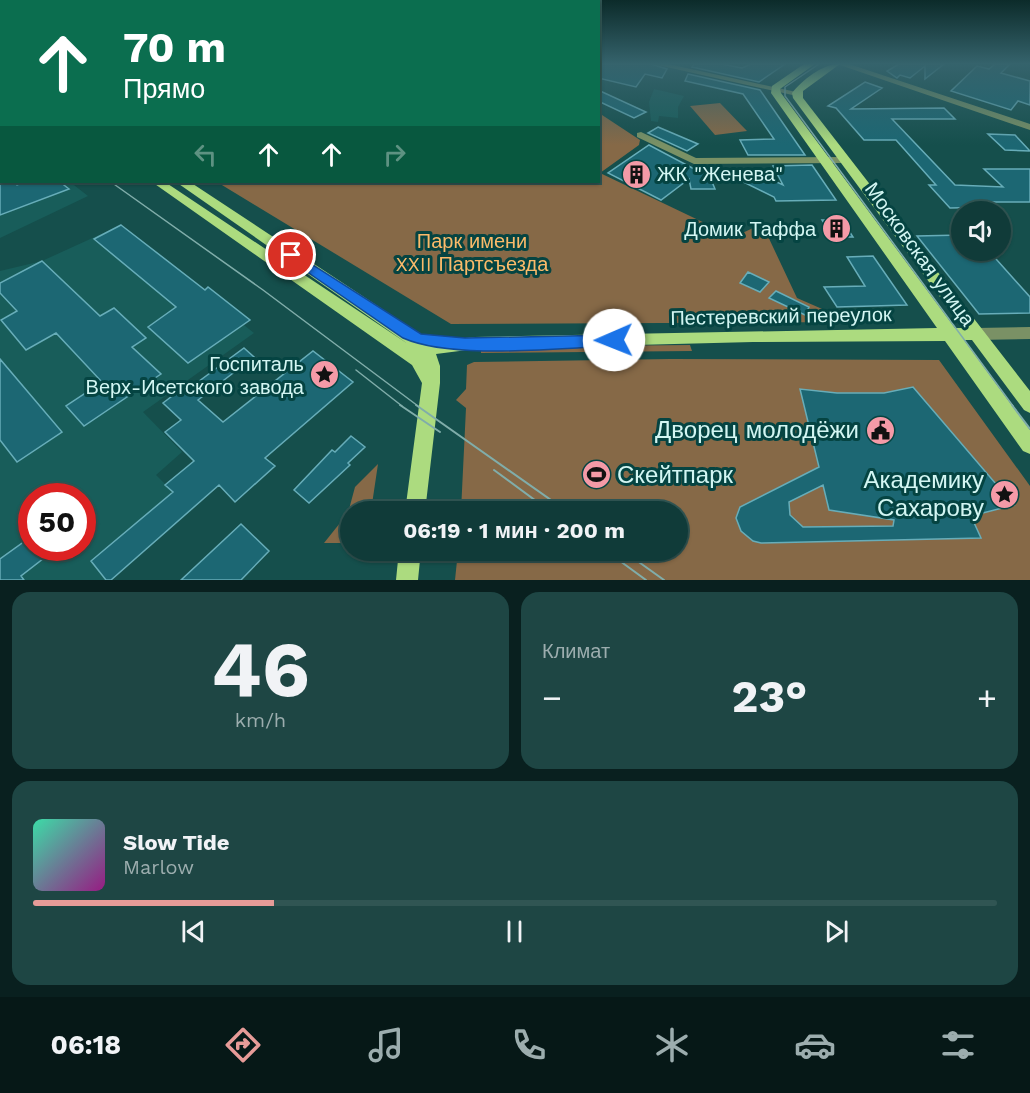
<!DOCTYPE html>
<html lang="ru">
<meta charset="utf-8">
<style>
body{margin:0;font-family:"Work Sans",sans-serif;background:#1e4644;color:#f1f3f6;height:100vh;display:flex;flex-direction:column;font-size:22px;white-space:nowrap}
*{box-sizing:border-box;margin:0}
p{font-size:20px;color:#9cadae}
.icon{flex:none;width:33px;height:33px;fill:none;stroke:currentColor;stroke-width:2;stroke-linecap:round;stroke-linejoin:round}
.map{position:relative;height:580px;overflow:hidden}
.details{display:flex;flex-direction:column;gap:12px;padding:12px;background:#09201f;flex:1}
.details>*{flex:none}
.guide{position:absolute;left:0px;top:0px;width:600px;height:183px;box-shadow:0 2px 4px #0004,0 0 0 2px #305553;background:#0b6e4f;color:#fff;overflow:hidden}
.tools{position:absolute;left:951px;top:201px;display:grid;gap:12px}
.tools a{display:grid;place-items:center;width:60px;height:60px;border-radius:50%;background:#103b39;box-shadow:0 2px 4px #0004,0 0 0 2px #305553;font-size:30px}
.speed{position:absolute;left:18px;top:483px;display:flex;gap:12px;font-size:30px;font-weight:700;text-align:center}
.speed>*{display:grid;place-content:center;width:78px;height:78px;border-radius:50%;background:#103b39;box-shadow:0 2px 4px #0004,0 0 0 2px #305553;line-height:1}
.speed .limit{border:9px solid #d22;background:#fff;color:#111}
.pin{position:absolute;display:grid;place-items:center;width:51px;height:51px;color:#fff;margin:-26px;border:3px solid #fff;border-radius:50%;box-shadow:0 2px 6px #0007}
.me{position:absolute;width:66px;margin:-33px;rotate:269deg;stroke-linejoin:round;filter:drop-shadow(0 0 4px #0008)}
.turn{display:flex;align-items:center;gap:21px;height:126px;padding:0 24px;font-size:27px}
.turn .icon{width:78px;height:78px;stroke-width:2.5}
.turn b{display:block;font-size:42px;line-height:51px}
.lanes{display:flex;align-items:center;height:57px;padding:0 24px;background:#0003;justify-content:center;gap:30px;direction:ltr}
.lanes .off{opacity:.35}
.big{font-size:45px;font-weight:700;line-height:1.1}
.details .widget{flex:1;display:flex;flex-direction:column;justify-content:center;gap:9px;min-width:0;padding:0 21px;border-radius:18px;background:#1e4644}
.details .dial{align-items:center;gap:0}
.dial b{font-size:78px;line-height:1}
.song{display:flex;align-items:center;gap:18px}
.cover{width:72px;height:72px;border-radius:9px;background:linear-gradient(135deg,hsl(160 70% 55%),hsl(310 70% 35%))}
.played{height:6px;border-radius:3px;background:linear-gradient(90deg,#e69b98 25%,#305553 25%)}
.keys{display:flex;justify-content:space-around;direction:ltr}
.heat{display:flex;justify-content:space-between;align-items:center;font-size:33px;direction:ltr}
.details .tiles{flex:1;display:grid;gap:12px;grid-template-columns:1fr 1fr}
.widget:last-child{grid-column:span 2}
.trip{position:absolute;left:340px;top:501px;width:348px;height:60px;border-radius:30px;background:#103b39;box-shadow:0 2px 4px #0004,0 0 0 2px #305553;font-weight:700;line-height:60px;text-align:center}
.menu{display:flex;height:96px;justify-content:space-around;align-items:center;background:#061817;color:#9cadae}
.menu .icon{width:42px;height:42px}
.menu .active{color:#e69b98}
.menu b{font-size:27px;color:#f1f3f6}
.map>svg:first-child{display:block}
.built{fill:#185d5a;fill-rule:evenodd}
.green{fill:#866947}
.building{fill:#1c6773;stroke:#67adb9;stroke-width:1.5;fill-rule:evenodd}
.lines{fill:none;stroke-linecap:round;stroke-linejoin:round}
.minor{fill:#7a9165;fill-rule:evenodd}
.major{fill:#acdb7f;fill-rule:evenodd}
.tram-far1{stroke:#80adaa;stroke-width:1.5}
.tram{stroke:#80adaa;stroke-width:2}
.route{fill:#1a73e8;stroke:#114b97;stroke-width:1.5}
.labels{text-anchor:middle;stroke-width:6;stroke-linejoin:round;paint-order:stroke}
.poi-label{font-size:20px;fill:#d3f6f3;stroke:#054442;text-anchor:end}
.park-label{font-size:20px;fill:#faba6a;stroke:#054442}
.street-label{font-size:20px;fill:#d3f6f3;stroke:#054442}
.near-poi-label{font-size:24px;fill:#d3f6f3;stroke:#054442;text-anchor:end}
</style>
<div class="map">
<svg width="1030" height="580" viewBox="0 0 1030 580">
<rect width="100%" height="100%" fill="#154f4c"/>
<!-- built -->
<path class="built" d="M 654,89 L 684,96 L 678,107 L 678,118 L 659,116 L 658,122 L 651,121 L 649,102 Z
M 0,148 L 2,182 L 70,182 L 88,196 L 0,238 Z
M 121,225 L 204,289 L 208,287 L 222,298 L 215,302 L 254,333 L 143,412 L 182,452 L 156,475 L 191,510 L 111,580 L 0,580 L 0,271 L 42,261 ZM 32,496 L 82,496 L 82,548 L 32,548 Z"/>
<!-- green -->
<path class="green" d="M 720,103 L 747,131 L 715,135 L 690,106 Z
M 599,113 L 640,140 L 639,145 L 600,173 L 734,237 L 753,228 L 765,230 L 797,298 L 852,322 L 451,324 L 217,182 L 598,182 Z
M 690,345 L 692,351 L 481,353 L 481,347 Z
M 670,359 L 939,360 L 1030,486 L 1030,580 L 455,580 L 458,551 L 678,550 L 678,512 L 461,511 L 466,408 L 456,400 L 466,389 L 467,365 L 474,362 Z
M 378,464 L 371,511 L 351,512 L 351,543 L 324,543 L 348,513 L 355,487 Z"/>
<!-- building -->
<path class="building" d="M 598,64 L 651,64 L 667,69 L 662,78 L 645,74 L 636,87 L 598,78 Z
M 694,64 L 721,64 L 742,68 L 751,64 L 785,64 L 759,82 L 692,67 Z
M 899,64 L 944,64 L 925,79 L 925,66 L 910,78 L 900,75 L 897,78 L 887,71 Z
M 995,64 L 1010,64 L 1001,73 L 1030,81 L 1030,105 L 1018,101 L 1011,110 L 951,91 L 977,66 L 989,69 Z
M 688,74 L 760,90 L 805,155 L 748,155 L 740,140 L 774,139 L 743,94 L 685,81 Z
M 865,82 L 882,88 L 851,109 L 944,108 L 955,119 L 892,119 L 955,185 L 1003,187 L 984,169 L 1030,169 L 1030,202 L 987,202 L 992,207 L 950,208 L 929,185 L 936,185 L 896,140 L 864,140 L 836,108 L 828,106 Z
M 598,90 L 646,112 L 634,118 L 598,101 Z
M 658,127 L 698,144 L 687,151 L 648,133 Z
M 988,134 L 1015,135 L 1030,151 L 1005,150 Z
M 649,145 L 696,170 L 707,170 L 715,189 L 691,189 L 689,179 L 661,200 L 608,173 Z
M 812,165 L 836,200 L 776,201 L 774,197 L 735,178 L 748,169 L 783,185 L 773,166 Z
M 0,182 L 13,182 L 17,185 L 25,182 L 60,182 L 69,189 L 0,215 Z
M 822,220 L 842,220 L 853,237 L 833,237 Z
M 121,225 L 205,290 L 208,287 L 250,320 L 188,363 L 148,327 L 176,307 L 94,239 Z
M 962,235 L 962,250 L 988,250 L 1030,297 L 1030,313 L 979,314 L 917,236 Z
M 873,256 L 907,305 L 837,307 L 824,287 L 865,286 L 847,257 Z
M 42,261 L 100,316 L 114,308 L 146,338 L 132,347 L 161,374 L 84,426 L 66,406 L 102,382 L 56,333 L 26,350 L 1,320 L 17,311 L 0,293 L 0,283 Z
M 748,272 L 769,282 L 760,292 L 740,283 Z
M 776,291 L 809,307 L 805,315 L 769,298 Z
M 244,348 L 254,357 L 198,400 L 223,422 L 313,351 L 353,382 L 265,458 L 275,466 L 235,502 L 219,485 L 111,580 L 106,580 L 91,561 L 173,492 L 165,485 L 194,461 L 165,432 L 181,420 L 163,403 L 184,387 L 187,390 Z
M 0,359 L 62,432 L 17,462 L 0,440 Z
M 913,387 L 1014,505 L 971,516 L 981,538 L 761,543 L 753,541 L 741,531 L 736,518 L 740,507 L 819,467 L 800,389 L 837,393 L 884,393 ZM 823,485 L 829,510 L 894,520 L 893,526 L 803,527 L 790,515 L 789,502 Z
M 351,436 L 365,447 L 348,463 L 350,465 L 309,503 L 294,490 L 332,450 L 335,452 Z
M 241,524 L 269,551 L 241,580 L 181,580 Z
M 32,536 L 32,548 L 57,548 L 21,576 L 24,580 L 0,580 L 0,559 Z"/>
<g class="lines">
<!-- minor -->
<path class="minor" d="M 653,64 L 668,64 L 801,93 L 797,96 Z
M 837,64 L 849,64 L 1030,124 L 1030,130 Z
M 2,97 L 2,103 L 0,104 L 0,98 Z
M 641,132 L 696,158 L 844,157 L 849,160 L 844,163 L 694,164 L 637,137 L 637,133 Z
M 1030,327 L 1030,339 L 976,340 L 971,338 L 969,334 L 971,330 L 976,328 Z"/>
<!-- major -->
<path class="major" d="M 804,64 L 815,64 L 780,89 L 781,93 L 955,328 L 963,328 L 793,98 L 792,93 C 802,80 824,63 840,64 L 803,91 L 803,98 L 1030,391 L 1030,413 L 1024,410 L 972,340 L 964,340 L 1030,430 L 1030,454 L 1023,451 L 945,341 L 753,342 L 475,349 L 436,354 L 440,366 L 440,383 L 425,512 L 405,512 L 422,383 L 412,365 L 152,182 L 165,182 L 408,344 L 176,182 L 190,182 L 414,330 L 427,342 L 475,337 L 937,328 L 771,93 L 772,86 Z
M 0,69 L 2,69 L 2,75 L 0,75 Z
M 0,89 L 2,89 L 2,96 L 0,95 Z
M 399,550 L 421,550 L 418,580 L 396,580 Z"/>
<!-- tram-far1 -->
<path class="tram-far1" d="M 819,64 L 785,87 L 785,96 L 1013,406
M 111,182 L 263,290 L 418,406
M 356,370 L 402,406"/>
<!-- tram -->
<path class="tram" d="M 400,405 L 440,432
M 416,405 L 568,512
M 1012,405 L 1030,429
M 494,470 L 551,512
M 605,550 L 646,580
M 622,550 L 664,580"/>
</g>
<!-- sky -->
<linearGradient id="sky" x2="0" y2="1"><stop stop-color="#0c2b2a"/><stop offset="0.44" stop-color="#35636c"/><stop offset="1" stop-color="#35636c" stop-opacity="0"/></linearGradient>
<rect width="1030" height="145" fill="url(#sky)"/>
<!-- route -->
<path class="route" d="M 291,251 L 421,334 L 465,338 L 614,335 L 621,340 L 614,346 C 557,348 453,360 403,338 L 287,258 L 285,255 Z"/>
<!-- icons -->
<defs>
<symbol id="building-disc" viewBox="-11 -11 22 22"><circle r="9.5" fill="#f49aa7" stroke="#054442"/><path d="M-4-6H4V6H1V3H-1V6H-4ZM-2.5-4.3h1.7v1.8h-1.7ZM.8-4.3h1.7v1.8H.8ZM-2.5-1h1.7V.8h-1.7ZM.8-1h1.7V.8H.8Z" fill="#111"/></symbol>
<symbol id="sight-disc" viewBox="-11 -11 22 22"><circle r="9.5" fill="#f49aa7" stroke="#054442"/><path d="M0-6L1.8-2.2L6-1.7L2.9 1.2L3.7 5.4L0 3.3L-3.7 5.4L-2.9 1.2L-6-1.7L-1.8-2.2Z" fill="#111"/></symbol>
<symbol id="civic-disc" viewBox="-11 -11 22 22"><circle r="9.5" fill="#f49aa7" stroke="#054442"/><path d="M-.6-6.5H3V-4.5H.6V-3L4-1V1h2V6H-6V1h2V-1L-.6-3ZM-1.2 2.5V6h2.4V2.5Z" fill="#111"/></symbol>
<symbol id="stadium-disc" viewBox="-11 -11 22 22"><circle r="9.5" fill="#f49aa7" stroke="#054442"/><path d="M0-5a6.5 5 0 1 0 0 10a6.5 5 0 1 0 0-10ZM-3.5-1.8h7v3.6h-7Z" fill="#111"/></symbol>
</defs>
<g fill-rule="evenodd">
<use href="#building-disc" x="620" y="158" width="33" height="33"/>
<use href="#building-disc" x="820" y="212" width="33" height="33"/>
<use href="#sight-disc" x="308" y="358" width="33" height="33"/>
<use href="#civic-disc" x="864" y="414" width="33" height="33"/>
<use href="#stadium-disc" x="580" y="458" width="33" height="33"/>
<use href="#sight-disc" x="988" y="478" width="33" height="33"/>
</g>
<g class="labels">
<!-- poi labels -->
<g class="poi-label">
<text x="657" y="181" text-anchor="start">ЖК "Женева"</text>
<text x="816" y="236">Домик Таффа</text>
<text x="304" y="371">Госпиталь<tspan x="304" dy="23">Верх-Исетского завода</tspan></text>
</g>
<!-- park labels -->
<g class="park-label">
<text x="472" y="248">Парк имени<tspan x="472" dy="23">XXII Партсъезда</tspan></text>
</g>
<!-- street labels -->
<g class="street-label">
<text transform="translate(920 254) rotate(54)" y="7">Московская улица</text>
<text transform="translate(781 316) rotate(-1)" y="7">Пестеревский переулок</text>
</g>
<!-- near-poi labels -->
<g class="near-poi-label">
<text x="859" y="438">Дворец молодёжи</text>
<text x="617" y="483" text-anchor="start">Скейтпарк</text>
<text x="984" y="488">Академику<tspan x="984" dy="28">Сахарову</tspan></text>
</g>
</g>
</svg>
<div class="tools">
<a><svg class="icon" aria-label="sound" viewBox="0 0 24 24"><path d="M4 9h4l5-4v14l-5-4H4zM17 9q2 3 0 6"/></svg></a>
</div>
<div class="speed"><div class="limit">50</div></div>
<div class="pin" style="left:291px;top:255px;background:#d93025"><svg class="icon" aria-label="arrive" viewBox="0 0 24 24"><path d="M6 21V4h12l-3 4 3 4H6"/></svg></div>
<svg class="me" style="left:614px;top:340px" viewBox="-20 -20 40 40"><circle r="19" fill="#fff"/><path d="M0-13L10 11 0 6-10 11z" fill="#1a73e8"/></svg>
<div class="trip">06:19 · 1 мин · 200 m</div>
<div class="guide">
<div class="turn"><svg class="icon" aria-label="ahead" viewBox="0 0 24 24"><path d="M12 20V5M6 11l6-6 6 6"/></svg><div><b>70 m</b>Прямо</div></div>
<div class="lanes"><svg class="icon off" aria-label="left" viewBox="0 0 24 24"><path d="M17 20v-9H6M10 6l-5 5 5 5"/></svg><svg class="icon" aria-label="ahead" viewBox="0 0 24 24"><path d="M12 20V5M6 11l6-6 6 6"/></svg><svg class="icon" aria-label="ahead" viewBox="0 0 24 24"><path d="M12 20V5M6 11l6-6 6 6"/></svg><svg class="icon off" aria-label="right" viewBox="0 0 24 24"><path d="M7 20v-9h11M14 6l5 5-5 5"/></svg></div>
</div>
</div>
<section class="details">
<div class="tiles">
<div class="widget dial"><b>46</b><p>km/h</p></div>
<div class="widget"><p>Климат</p>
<div class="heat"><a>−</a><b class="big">23°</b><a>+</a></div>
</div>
<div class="widget">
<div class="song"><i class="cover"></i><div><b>Slow Tide</b><p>Marlow</p></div></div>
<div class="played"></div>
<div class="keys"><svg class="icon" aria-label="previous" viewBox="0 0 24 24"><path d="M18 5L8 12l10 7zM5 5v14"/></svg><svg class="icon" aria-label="pause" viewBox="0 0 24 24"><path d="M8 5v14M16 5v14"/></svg><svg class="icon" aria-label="next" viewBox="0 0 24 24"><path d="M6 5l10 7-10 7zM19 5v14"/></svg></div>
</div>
</div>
</section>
<nav class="menu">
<b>06:18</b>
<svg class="icon active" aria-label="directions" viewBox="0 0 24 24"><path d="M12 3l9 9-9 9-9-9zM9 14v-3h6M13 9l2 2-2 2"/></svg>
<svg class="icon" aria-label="music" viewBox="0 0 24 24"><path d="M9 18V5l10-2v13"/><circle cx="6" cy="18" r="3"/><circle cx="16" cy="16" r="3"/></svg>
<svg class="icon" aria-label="phone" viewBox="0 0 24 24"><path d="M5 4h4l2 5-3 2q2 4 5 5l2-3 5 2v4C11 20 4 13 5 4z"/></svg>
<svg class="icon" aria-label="climate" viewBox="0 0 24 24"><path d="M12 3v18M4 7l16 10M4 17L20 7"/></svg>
<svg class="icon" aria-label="car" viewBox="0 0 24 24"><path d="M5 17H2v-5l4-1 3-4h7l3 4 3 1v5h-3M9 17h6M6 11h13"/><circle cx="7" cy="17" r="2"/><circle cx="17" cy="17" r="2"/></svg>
<svg class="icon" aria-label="filters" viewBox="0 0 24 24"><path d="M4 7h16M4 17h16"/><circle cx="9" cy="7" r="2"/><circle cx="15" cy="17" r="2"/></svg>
</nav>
